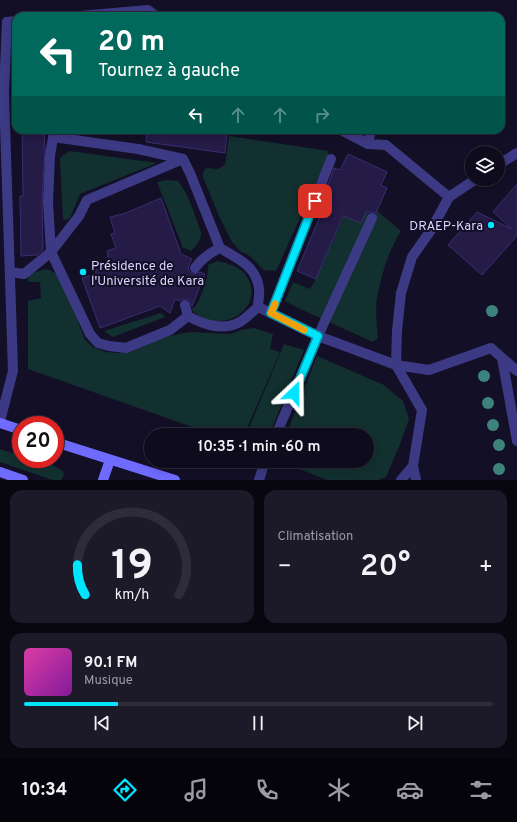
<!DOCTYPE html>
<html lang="fr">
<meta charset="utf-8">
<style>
body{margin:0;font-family:Overpass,sans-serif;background:#1c1929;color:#f1f3f6;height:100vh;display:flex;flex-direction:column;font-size:15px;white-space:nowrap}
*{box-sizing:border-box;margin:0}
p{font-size:13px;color:#9b9ba3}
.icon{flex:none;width:22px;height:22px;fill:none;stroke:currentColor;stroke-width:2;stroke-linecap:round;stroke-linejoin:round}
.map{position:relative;height:480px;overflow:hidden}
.drawer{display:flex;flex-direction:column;gap:10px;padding:10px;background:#08060f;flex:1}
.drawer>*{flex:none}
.hud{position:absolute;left:12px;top:12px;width:493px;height:122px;border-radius:12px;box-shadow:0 2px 10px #0003,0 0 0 1px #2e2b3b;background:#00695c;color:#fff;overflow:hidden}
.fabs{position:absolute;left:465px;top:146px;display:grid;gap:8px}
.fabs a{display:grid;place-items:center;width:40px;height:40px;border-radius:50%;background:#0e0b1c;box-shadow:0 2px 10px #0003,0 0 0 1px #2e2b3b;font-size:20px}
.speed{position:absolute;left:12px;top:416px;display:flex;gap:8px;font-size:20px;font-weight:700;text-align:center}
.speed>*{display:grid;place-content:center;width:52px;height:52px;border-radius:50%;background:#0e0b1c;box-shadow:0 2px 10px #0003,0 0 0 1px #2e2b3b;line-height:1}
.speed .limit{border:6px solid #d22;background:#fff;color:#111}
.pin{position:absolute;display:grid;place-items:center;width:34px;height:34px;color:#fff;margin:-17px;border-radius:8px;box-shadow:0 2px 6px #0006}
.me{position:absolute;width:44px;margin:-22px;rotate:23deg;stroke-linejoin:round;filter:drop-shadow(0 0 3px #0008)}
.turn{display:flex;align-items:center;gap:14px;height:84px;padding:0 20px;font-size:18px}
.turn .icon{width:52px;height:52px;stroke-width:2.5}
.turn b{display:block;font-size:28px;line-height:34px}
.lanes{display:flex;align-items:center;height:38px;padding:0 20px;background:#0003;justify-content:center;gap:20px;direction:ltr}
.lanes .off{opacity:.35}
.big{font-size:30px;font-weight:600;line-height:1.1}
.drawer .card{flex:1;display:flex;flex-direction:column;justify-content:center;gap:6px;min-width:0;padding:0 14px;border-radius:12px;background:#1c1929}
.drawer .dial{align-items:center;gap:0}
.dial svg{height:104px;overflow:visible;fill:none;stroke:#2e2b3b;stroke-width:7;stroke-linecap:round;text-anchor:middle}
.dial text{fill:#f1f3f6;stroke:none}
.song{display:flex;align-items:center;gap:12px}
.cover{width:48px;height:48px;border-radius:6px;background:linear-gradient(135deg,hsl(320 70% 55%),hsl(290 70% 35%))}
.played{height:4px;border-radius:2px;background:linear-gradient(90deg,#00e5ff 20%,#2e2b3b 20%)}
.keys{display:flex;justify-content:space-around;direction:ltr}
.heat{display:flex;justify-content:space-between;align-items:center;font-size:22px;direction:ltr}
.drawer .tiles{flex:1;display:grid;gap:10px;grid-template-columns:1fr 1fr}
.card:last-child{grid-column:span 2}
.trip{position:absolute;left:144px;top:428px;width:230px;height:40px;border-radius:20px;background:#0e0b1c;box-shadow:0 2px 10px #0003,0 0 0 1px #2e2b3b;font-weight:600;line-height:40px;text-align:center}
.dock{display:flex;height:64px;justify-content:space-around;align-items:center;background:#06040b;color:#9b9ba3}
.dock .icon{width:28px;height:28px}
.dock .active{color:#00e5ff}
.dock b{font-size:18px;color:#f1f3f6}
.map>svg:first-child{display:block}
.green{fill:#12302f}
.building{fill:#241b47;stroke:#3b2d73}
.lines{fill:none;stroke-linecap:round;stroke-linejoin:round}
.service{stroke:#3d3a85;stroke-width:10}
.minor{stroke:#3d3a85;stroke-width:10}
.secondary{stroke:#6f6bff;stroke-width:10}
.tree{fill:#3d827b}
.route-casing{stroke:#0095a6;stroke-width:10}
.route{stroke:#00e5ff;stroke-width:7}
.slow{stroke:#f59e0b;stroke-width:7}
.poi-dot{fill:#00e5ff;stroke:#130f26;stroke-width:1.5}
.labels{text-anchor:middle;stroke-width:4;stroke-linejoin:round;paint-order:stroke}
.poi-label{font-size:13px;fill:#d9d4ff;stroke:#130f26;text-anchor:end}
</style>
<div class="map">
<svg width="517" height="480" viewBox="0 0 517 480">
<rect width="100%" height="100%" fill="#130f26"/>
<!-- green -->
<path class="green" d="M 229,136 L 329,151 L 326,161 L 276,271 L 264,270 L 250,256 L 240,251 L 232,242 L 219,216 L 203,177 C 202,173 204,170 207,168 L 217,169 L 225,165 Z
M 69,151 L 157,163 L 80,194 L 70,218 L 66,220 L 63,219 L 60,158 Z
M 166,180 L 178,181 C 190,196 194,214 201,232 C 201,241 197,245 191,251 L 182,247 L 182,245 L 157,182 Z
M 377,211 L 401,231 C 389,250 381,275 377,298 C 375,311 377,325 378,338 L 373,342 L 298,308 L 285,301 L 293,282 L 310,289 L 316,279 L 344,216 L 361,223 L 366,212 L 374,216 Z
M 218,261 C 226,263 235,265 241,270 C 245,273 248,278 250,283 C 259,311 225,330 201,317 C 197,315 194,312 191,309 C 192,309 196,306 196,305 C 201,299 210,272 208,265 Z
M 46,269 L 56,273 L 74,311 L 85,340 L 93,347 L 106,352 L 118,353 L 130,352 L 163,338 L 178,334 L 191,332 L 231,334 L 241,330 L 254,328 L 273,334 L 270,349 L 280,352 L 244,435 L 215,435 L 28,369 L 28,301 L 41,298 L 40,282 L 28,282 L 29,274 Z
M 161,313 L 165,317 L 113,337 L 104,331 Z
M 284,344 L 304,350 L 269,435 L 246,435 Z
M 317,356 L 384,385 L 403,401 L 409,419 L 400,444 L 386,477 L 378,480 L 327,480 L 279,461 L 367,461 L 367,435 L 286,435 Z
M 0,449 L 21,456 L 21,459 C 33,459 56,463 64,473 L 63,477 L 61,480 L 53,480 L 0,462 Z"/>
<!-- building -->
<path class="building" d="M 22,130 L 44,130 L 45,149 L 42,202 L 43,250 L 37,255 L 21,256 L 20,196 L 23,196 Z
M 147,130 L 215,130 L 227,132 L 225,153 L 146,142 Z
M 348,154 L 387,172 L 381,185 L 387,188 L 376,213 L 372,212 L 366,212 L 361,223 L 343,216 L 316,279 L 297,271 L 329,195 L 325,194 L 334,168 L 340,170 Z
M 517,184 L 517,236 L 482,275 L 448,245 L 477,212 L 512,229 L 493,212 Z
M 161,198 L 181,254 L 192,259 L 188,267 L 189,271 L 194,274 L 200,272 L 205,274 L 192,306 L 190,301 L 187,299 L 183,299 L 180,301 L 175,299 L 170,313 L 160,306 L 100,328 L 82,278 L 96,274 L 96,270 L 110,266 L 107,251 L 116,248 L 111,234 L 115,233 L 110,217 L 123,214 Z"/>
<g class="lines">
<!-- service -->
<path class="service" d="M 79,16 L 148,10 L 156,16
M 7,22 L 16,21
M 341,130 L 368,144 L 386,145 L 449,197
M 368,144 L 371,130
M 498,165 L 517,153
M 10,272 L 24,274 L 51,252 L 79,216 L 87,200 L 183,159
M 185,305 L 188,316 C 202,324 222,331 238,323 C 245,320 252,312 258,307 C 258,301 260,294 259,288 C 256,266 237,258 220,248 C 209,253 202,258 195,268
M 258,307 L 318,336 L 396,365 L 429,370 L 491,348 L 517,371
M 271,313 L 331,159
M 188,316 L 170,330 L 126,348 L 109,346 L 98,343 L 90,334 L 51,252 L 48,202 L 50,156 L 53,137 L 138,149 L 183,159 L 190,173 L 220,248
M 502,358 L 517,441
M 276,435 L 318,336 L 372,218
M 259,480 L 265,461
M 401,480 L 413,466
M 416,480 L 413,466 L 422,410 L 396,365 L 397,331 L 401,293 L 412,257 L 431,230 L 449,197 L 476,179"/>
<!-- minor -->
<path class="minor" d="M 0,421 L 13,371 L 4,93 L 7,22"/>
<!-- secondary -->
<path class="secondary" d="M 0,423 L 21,430
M 55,442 L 175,480
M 0,472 L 23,480
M 103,480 L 110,460"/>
</g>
<!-- trees -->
<g class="tree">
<circle cx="492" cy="311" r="6"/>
<circle cx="484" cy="376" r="6"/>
<circle cx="488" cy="403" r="6"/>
<circle cx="493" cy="425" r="6"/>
<circle cx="499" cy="445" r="6"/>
<circle cx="499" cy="469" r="6"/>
</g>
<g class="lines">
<defs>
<path id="route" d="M 294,393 L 318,336 L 271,313 L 315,201"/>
</defs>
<!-- route casing -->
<use href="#route" class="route-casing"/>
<!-- route -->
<use href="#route" class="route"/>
<!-- slow -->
<path class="slow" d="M 275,304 L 271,313 L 304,330"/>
</g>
<!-- markers -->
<g class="poi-dot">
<circle cx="491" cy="225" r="4"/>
<circle cx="83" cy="272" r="4"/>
</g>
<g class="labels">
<!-- poi labels -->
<g class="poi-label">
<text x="483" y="230">DRAEP-Kara</text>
<text x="91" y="270" text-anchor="start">Présidence de<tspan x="91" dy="15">l'Université de Kara</tspan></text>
</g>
</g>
</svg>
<div class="fabs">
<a><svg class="icon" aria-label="layers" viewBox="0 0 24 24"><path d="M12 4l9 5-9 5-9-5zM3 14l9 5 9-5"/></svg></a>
</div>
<div class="speed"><div class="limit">20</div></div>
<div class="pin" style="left:315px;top:201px;background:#d93025"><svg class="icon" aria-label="arrive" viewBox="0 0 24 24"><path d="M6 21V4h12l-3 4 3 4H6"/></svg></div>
<svg class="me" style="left:294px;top:393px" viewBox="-20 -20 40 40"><path d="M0-17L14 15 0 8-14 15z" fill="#00e5ff" stroke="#fff" stroke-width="4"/></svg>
<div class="trip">10:35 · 1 min · 60 m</div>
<div class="hud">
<div class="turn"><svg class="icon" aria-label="left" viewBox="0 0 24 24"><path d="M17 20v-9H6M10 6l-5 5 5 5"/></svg><div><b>20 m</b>Tournez à gauche</div></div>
<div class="lanes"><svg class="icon" aria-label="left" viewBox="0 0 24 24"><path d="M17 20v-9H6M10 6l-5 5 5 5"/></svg><svg class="icon off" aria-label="ahead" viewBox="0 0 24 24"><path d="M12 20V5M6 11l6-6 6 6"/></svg><svg class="icon off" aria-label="ahead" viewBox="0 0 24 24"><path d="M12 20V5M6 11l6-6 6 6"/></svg><svg class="icon off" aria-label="right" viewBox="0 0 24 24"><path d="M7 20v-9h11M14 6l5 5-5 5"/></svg></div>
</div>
</div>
<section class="drawer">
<div class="tiles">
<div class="card dial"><svg viewBox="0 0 100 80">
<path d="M14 69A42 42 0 1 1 86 69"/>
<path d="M14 69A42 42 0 0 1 8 46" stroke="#00e5ff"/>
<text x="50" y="56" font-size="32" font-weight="700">19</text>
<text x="50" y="72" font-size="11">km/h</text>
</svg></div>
<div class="card"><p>Climatisation</p>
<div class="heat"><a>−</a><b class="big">20°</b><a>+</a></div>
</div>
<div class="card">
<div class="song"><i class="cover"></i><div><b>90.1 FM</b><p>Musique</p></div></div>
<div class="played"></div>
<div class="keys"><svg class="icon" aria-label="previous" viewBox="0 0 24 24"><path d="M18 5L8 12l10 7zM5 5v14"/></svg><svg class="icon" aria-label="pause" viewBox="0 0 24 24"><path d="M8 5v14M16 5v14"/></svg><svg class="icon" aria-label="next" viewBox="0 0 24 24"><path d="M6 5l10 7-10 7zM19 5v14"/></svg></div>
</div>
</div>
</section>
<nav class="dock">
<b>10:34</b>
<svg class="icon active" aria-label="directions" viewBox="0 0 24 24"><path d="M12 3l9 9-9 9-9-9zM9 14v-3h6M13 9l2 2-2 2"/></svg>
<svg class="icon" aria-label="music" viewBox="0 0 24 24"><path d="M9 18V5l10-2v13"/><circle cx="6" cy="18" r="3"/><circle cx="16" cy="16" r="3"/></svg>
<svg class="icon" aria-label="phone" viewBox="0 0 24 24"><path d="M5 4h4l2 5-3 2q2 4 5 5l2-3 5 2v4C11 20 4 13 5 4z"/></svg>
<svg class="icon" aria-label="climate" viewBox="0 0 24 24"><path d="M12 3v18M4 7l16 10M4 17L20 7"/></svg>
<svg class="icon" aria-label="car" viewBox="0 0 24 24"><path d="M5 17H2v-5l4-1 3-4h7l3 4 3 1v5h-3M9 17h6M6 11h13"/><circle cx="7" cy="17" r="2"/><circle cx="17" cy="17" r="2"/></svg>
<svg class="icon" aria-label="filters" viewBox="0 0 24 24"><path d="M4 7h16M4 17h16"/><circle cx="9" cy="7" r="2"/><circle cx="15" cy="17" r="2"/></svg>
</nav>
